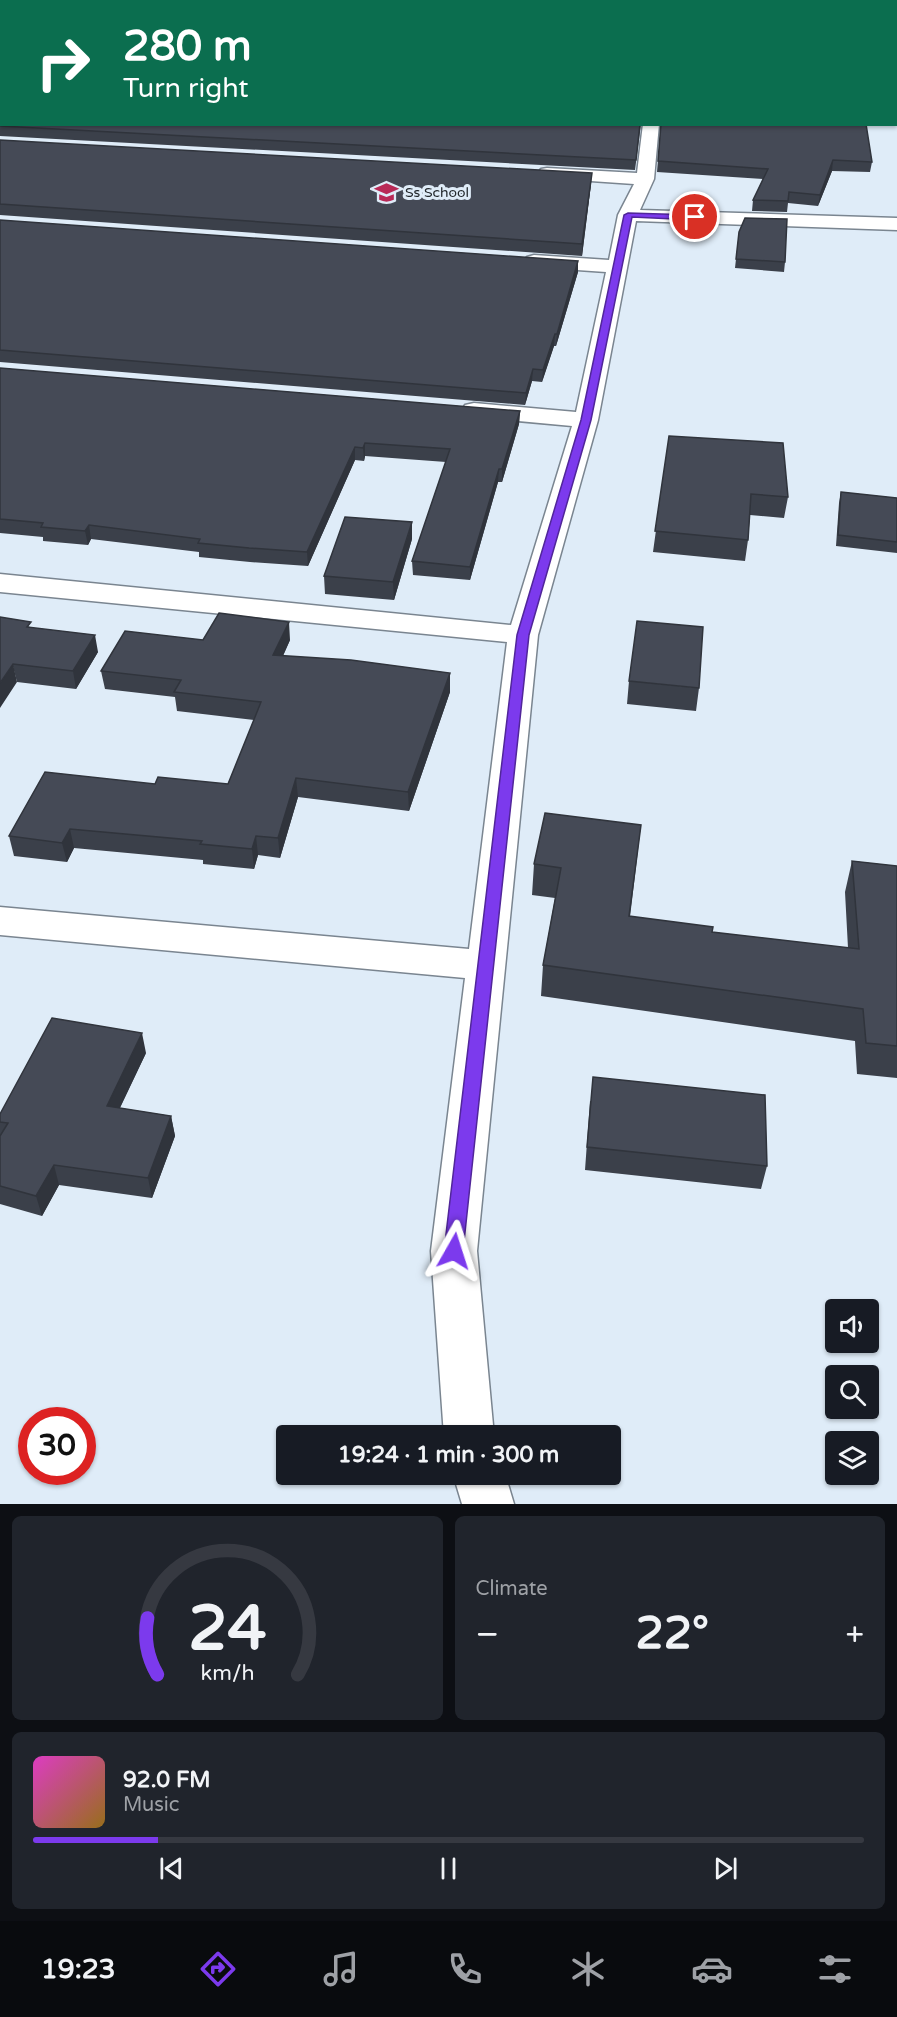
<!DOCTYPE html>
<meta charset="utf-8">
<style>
body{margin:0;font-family:"Varela Round",sans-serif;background:#20242c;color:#f1f3f6;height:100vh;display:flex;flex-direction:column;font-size:22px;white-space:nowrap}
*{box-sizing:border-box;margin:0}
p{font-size:20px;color:#9ea1a6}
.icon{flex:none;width:33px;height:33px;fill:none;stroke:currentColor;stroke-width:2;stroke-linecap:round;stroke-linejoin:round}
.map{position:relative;height:1504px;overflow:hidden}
.side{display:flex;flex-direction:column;gap:12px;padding:12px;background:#0d0f14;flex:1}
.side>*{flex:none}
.guide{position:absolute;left:0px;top:0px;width:897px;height:126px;box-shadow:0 2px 4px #0004;background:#0b6e4f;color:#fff;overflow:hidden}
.controls{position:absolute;left:825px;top:1299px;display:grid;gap:12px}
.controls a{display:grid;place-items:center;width:54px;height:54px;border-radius:6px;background:#171b24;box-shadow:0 2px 4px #0004;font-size:30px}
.speed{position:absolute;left:18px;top:1407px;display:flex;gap:12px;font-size:30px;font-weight:700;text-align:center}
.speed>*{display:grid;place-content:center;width:78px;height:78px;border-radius:50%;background:#171b24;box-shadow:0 2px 4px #0004;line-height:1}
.speed .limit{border:9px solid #d22;background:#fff;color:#111}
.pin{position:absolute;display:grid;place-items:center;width:51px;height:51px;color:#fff;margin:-26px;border:3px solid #fff;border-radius:50%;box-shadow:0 2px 6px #0007}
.me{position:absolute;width:66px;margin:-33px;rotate:6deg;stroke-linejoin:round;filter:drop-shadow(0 0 4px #0008)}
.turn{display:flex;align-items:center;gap:21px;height:126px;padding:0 24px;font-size:27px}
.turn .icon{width:78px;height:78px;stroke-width:2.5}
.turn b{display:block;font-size:42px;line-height:51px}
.big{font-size:45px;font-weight:800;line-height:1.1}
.side .tile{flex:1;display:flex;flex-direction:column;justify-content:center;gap:9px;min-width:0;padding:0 21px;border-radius:9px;background:#20242c}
.side .dial{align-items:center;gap:0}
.dial svg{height:156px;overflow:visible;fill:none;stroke:#363941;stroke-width:7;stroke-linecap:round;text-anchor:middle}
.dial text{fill:#f1f3f6;stroke:none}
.song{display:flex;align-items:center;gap:18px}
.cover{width:72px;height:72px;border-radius:9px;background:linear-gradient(135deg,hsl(310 70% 55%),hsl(40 70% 35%))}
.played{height:6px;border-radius:3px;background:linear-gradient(90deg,#7c3aed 15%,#363941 15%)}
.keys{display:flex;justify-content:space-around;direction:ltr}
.heat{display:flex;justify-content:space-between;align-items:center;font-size:33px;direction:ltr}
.side .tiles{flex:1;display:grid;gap:12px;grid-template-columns:1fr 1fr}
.tile:last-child{grid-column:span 2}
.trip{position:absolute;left:276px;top:1425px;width:345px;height:60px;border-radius:6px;background:#171b24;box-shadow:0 2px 4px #0004;font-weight:800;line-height:60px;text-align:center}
.tab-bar{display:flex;height:96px;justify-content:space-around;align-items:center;background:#090b0e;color:#9ea1a6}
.tab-bar .icon{width:42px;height:42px}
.tab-bar .active{color:#7c3aed}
.tab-bar b{font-size:27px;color:#f1f3f6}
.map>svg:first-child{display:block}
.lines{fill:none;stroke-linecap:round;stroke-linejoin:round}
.minor-casing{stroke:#7a8590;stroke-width:3}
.minor{fill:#fff;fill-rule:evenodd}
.wall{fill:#3b404a}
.shaded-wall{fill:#30343c}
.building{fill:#454a56;stroke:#30343c;stroke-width:1.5}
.route{fill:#7c3aed;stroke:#51269a;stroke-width:1.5}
.labels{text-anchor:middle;stroke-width:6;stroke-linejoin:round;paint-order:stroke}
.far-poi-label{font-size:14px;fill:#22272b;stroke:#dfecf8;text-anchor:start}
</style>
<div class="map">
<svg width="897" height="1504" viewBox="0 0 897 1504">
<rect width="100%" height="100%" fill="#dfecf8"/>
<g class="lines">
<defs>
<path id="minor" d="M 275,0 L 289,0 L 274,2 Z
M 896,15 L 897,15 L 897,23 L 896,23 Z
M 2,91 L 2,101 L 0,102 L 0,92 Z
M 643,124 L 659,124 L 654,179 L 640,210 L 897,218 L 897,230 L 636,221 L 598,420 L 538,635 L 477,1251 L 494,1436 L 444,1436 L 431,1251 L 465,978 L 0,935 L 0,907 L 469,949 L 507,642 L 0,592 L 0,574 L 511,625 L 572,426 L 474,417 L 465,415 L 462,410 L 465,405 L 474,403 L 576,412 L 606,272 L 534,267 L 527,265 L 524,261 L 527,257 L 534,255 L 609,260 L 618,215 L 634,184 L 547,178 L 541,177 L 538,173 L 541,169 L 547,168 L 637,173 Z
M 453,1474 L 505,1474 L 514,1504 L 462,1504 Z"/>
</defs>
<!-- minor casing -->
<use href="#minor" class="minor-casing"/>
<!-- minor -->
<use href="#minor" class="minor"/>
</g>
<!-- wall -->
<path class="wall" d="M 0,120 L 2,124 L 641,124 L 635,170 L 0,136 Z
M 661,124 L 872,162 L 870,172 L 832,171 L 818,206 L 788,203 L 787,212 L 752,211 L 753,200 L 763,179 L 657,172 Z
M 0,140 L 591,184 L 582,256 L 0,215 Z
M 0,220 L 578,272 L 556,346 L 554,346 L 542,382 L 532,381 L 525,405 L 0,362 Z
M 739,232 L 785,262 L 784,272 L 735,268 Z
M 0,368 L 520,411 L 519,424 L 502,482 L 498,482 L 470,580 L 413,575 L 412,561 L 446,462 L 365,456 L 364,461 L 355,460 L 308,566 L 250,562 L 199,557 L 199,552 L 91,539 L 88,545 L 43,541 L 43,537 L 0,533 Z
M 669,436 L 788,497 L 784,518 L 750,515 L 748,540 L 745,561 L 653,552 Z
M 841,492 L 897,498 L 897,553 L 836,546 L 839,503 Z
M 412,539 L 394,600 L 325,594 L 324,576 Z
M 0,617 L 33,628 L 98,652 L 76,689 L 17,682 Z
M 290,640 L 283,656 L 450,692 L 409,811 L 298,797 L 280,858 L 258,855 L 254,869 L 203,864 L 203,860 L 74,848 L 67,862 L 14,856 L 9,836 L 155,784 L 228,784 L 254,720 L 177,711 L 175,697 L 105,689 L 101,671 Z
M 629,681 L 699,688 L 696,711 L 627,704 Z
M 641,825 L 630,917 L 712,932 L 848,948 L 845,892 L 852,861 L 897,866 L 897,1078 L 857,1074 L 855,1041 L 541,996 L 543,965 L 555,898 L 532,895 L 534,864 Z
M 146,1053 L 120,1108 L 171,1116 L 175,1136 L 152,1198 L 59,1185 L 42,1216 L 0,1204 L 0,1114 Z
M 590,1101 L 767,1166 L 761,1189 L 585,1170 Z"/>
<!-- shaded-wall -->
<path class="shaded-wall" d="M 2,22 L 2,32 L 0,34 L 0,25 Z
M 833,160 L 832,171 L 818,206 L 820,195 Z
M 592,173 L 591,184 L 582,256 L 582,244 Z
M 578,261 L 578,272 L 556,346 L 557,334 Z
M 555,334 L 554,346 L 542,382 L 543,370 Z
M 533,369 L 532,381 L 525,405 L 526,393 Z
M 520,411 L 519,424 L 502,482 L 502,469 Z
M 365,443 L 365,456 L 364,461 L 363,448 Z
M 355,447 L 355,460 L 308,566 L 307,552 Z
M 499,469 L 498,482 L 470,580 L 470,567 Z
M 412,522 L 412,539 L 394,600 L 393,582 Z
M 89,525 L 91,539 L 88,545 L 85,531 Z
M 289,622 L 290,640 L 275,673 L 273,655 Z
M 95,635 L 98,652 L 76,689 L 73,671 Z
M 13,664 L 17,682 L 0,708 L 0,683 Z
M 450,673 L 450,692 L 409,811 L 408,792 Z
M 296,778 L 298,797 L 280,858 L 278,838 Z
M 70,829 L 74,848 L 67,862 L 62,843 Z
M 256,836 L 258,855 L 254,869 L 252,849 Z
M 142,1033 L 146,1053 L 111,1126 L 107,1106 Z
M 171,1116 L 175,1136 L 152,1198 L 148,1178 Z
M 54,1165 L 59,1185 L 42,1216 L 36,1196 Z"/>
<!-- building -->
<path class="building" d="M 2,0 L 16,0 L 15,2 L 2,2 Z
M 151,0 L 257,0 L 257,2 L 149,2 Z
M 328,0 L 535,0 L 535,2 L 326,2 Z
M 2,5 L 2,22 L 0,25 L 0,6 Z
M 2,119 L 2,124 L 640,124 L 636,160 L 0,126 L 0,120 Z
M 661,124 L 866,124 L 872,162 L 833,160 L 820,195 L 789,192 L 788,201 L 753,200 L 768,169 L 658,161 Z
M 0,140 L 592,173 L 582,244 L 0,204 Z
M 745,218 L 787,219 L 785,262 L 736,259 L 739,232 Z
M 0,220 L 578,261 L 557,334 L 555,334 L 543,370 L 533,369 L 526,393 L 0,350 Z
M 0,368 L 520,411 L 502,469 L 499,469 L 470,567 L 412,561 L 450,449 L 365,443 L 363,448 L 355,447 L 307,552 L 249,548 L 198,543 L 200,539 L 89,525 L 85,531 L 41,527 L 43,523 L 0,519 Z
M 669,436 L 783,443 L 788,497 L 751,494 L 748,540 L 655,531 Z
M 841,492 L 897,498 L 897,542 L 838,535 Z
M 345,517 L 412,522 L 393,582 L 324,576 Z
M 219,613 L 289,622 L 273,655 L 351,660 L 450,673 L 408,792 L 296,778 L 278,838 L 256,836 L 252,849 L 200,844 L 202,841 L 70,829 L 62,843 L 9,836 L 45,772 L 155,784 L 158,777 L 228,784 L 261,702 L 174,692 L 181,680 L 101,671 L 125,631 L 203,640 Z
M 0,617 L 31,622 L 27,627 L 95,635 L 73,671 L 13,664 L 0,683 Z
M 637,621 L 703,627 L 699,688 L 629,681 Z
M 545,813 L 641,825 L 629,916 L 713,927 L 712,932 L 859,949 L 852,861 L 897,866 L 897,1046 L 866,1043 L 863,1009 L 543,965 L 561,868 L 534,864 Z
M 52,1018 L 142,1033 L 107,1106 L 171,1116 L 148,1178 L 54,1165 L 36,1196 L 0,1186 L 0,1136 L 8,1123 L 0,1122 L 0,1114 Z
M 593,1077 L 765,1095 L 767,1166 L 587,1147 Z"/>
<!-- route -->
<path class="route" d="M 628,213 L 695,215 L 699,217 L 695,220 L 632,217 L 591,420 L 529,635 L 463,1251 L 460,1257 L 454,1260 L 447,1257 L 444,1251 L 517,635 L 581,420 L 624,215 Z"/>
<!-- icons -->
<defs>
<symbol id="school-bare" viewBox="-9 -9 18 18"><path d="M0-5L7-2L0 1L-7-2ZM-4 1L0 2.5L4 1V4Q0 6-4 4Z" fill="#b92a57" stroke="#dfecf8" stroke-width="2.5" paint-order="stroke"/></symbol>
</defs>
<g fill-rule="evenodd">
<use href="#school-bare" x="370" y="176" width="33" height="33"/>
</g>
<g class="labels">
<!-- far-poi labels -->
<g class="far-poi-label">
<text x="405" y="197">Ss School</text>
</g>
</g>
</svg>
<div class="controls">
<a><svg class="icon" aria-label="sound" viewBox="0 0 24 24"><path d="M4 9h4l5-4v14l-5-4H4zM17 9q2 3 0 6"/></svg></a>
<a><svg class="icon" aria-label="search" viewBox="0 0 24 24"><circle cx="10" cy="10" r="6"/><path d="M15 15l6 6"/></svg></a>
<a><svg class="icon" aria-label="layers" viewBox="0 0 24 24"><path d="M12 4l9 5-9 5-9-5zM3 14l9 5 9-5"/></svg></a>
</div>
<div class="speed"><div class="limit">30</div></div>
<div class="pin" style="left:695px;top:217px;background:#d93025"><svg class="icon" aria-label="arrive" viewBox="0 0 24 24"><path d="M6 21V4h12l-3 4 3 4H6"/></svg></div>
<svg class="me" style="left:454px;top:1251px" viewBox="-20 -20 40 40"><path d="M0-17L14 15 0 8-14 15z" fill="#7c3aed" stroke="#fff" stroke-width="4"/></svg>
<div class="trip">19:24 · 1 min · 300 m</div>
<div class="guide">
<div class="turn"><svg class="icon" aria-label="right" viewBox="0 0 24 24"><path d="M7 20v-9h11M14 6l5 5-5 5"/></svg><div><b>280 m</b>Turn right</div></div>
</div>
</div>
<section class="side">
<div class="tiles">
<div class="tile dial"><svg viewBox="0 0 100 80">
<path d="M14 69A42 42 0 1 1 86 69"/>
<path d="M14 69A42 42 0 0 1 9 40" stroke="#7c3aed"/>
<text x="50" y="56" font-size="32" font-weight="700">24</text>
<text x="50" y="72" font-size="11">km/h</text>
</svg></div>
<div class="tile"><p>Climate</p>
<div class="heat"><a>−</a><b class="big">22°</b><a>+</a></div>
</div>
<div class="tile">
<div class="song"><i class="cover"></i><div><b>92.0 FM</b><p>Music</p></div></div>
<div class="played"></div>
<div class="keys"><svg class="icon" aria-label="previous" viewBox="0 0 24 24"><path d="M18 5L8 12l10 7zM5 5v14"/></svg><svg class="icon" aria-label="pause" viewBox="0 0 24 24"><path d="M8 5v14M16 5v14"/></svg><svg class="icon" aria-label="next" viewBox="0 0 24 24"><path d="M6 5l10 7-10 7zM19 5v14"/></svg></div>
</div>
</div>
</section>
<nav class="tab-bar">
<b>19:23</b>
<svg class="icon active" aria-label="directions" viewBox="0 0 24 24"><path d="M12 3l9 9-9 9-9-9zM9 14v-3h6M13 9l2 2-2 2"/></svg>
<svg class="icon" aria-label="music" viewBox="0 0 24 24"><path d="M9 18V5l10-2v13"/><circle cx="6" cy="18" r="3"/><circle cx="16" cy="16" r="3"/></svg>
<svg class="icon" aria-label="phone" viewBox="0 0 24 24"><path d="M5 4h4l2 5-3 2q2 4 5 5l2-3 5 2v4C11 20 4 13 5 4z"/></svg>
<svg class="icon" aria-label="climate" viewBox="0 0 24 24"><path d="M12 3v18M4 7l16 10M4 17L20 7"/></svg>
<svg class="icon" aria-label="car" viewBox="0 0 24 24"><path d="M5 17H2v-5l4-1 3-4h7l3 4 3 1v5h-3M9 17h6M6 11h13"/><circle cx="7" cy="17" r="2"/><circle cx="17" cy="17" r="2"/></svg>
<svg class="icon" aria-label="filters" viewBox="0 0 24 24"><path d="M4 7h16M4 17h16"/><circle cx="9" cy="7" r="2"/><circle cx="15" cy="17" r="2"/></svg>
</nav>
